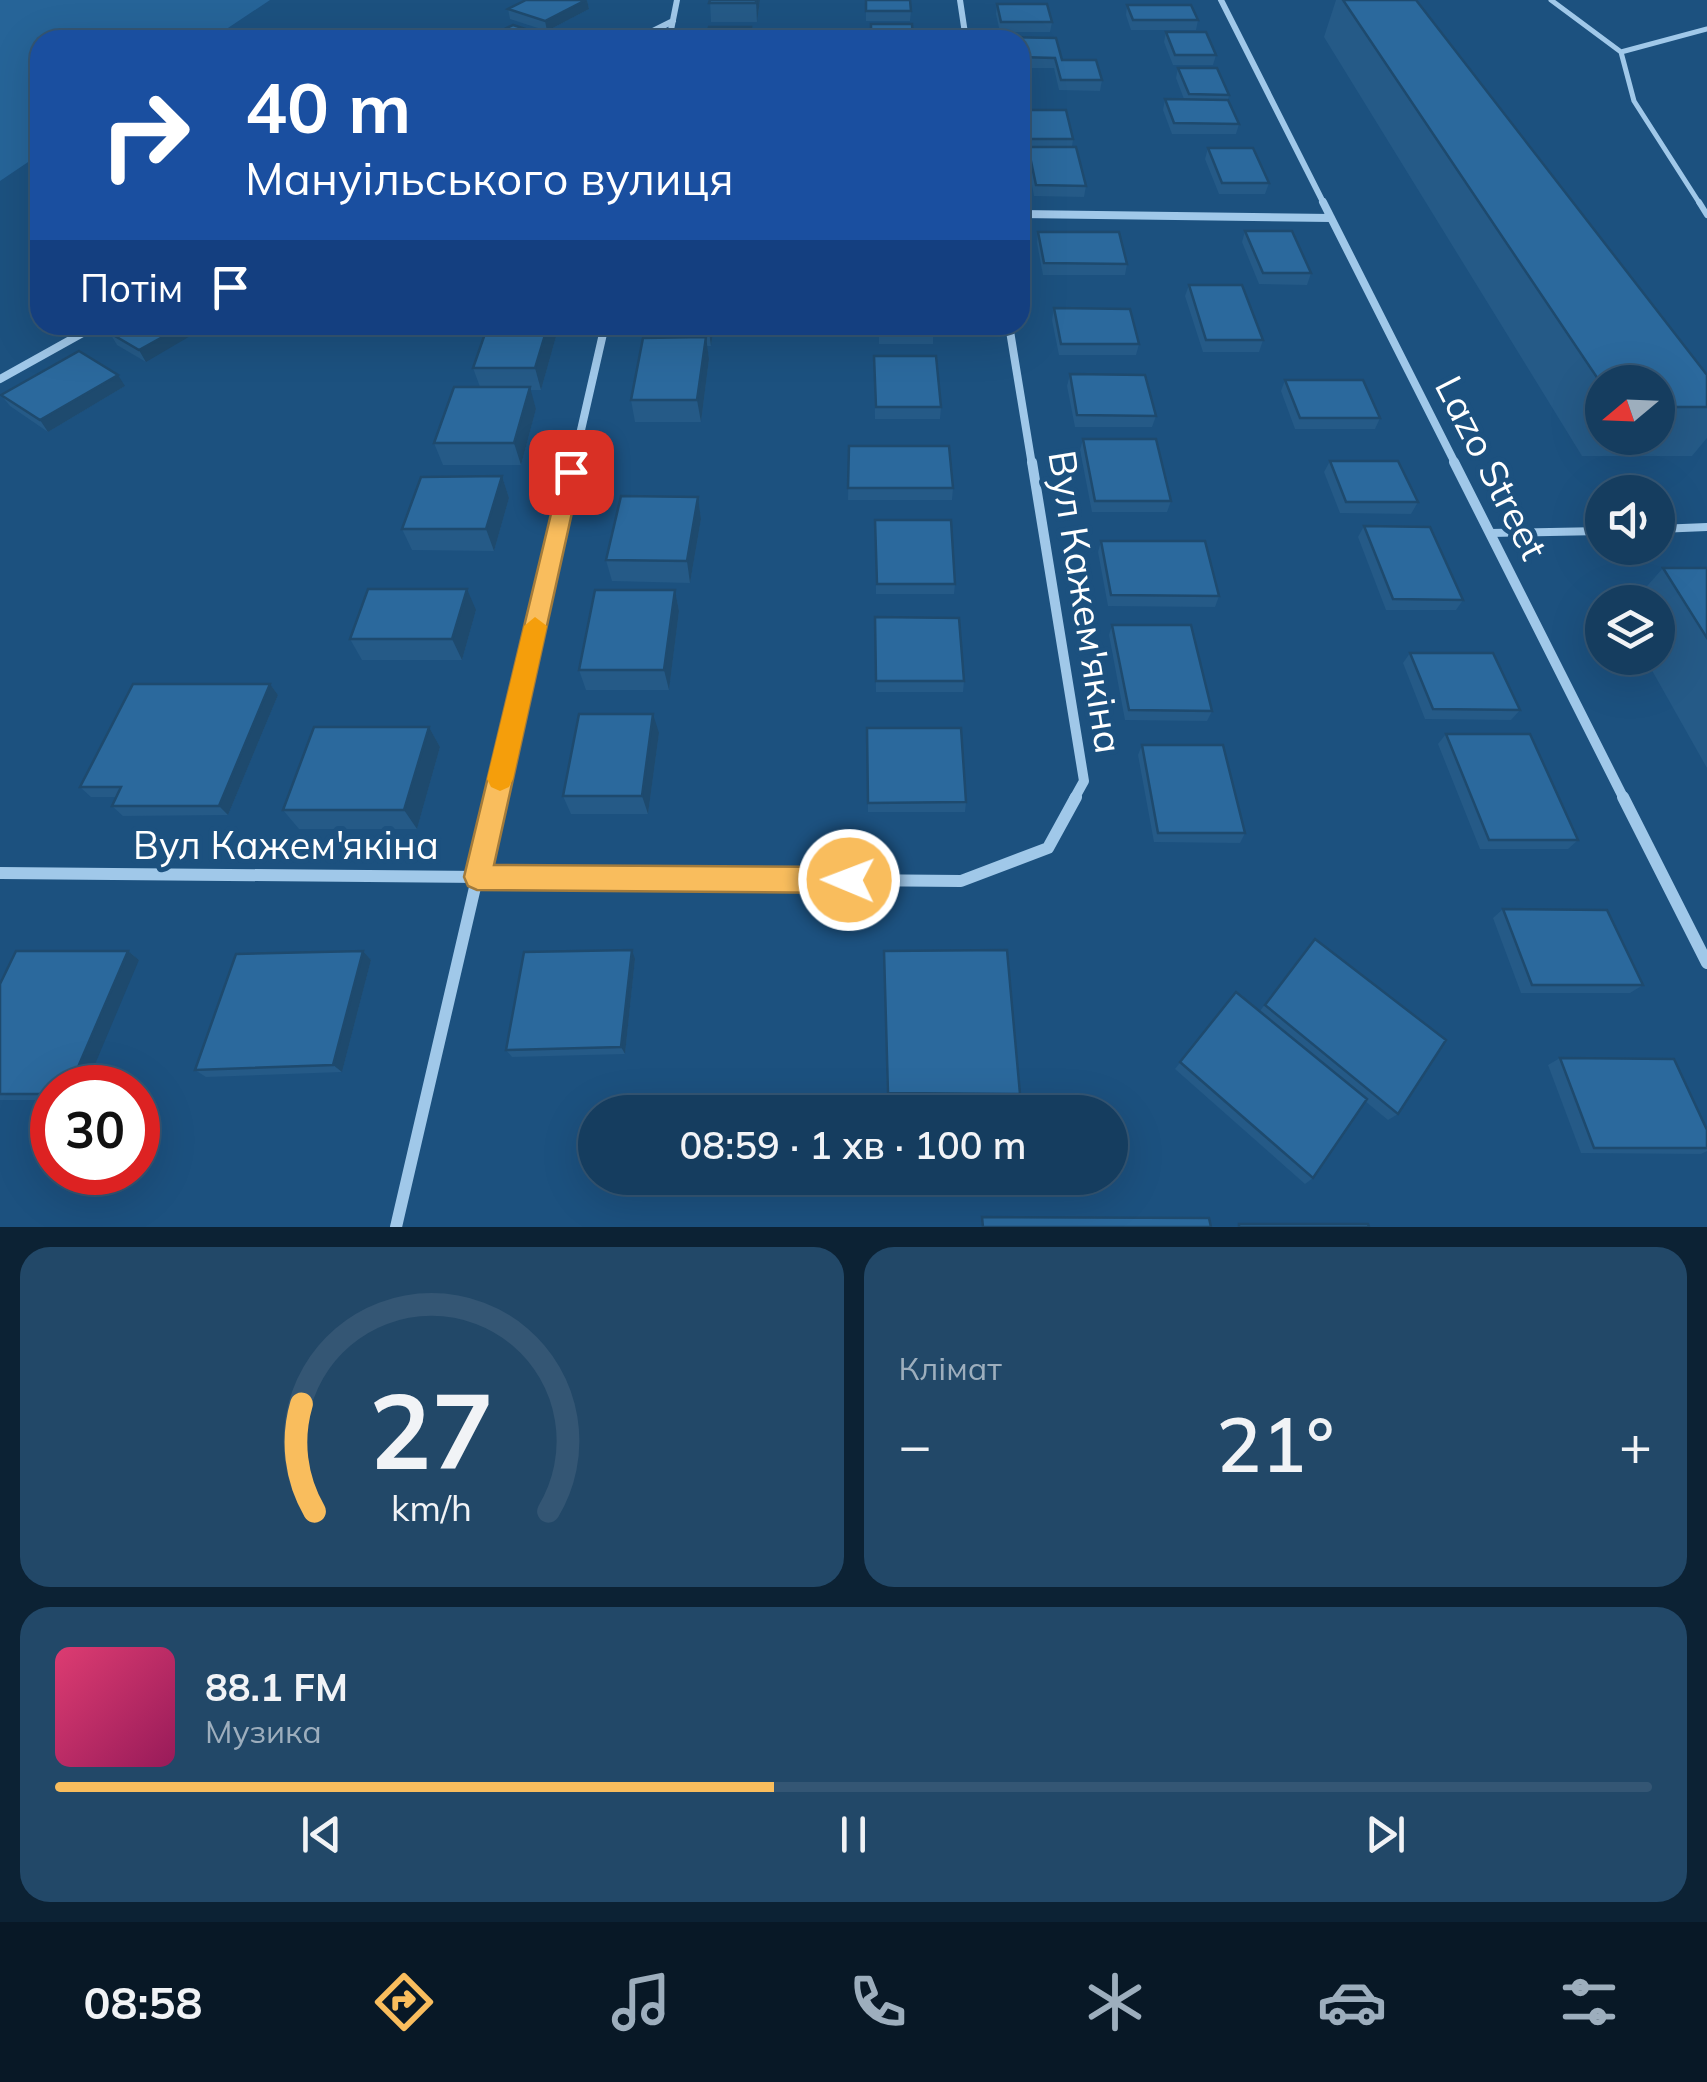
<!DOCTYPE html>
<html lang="uk">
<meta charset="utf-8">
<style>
body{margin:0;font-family:Mulish,sans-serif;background:#224868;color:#f1f3f6;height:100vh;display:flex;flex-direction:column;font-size:38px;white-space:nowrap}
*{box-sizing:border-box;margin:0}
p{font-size:32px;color:#9daebd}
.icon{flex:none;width:55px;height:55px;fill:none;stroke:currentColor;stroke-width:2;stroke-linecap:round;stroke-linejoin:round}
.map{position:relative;height:1227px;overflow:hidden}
.sheet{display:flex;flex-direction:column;gap:20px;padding:20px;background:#0c2234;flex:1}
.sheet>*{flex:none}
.top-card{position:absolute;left:30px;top:30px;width:1000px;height:305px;border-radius:30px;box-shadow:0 10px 40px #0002,0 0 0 2px #345674;background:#1a4fa0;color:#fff;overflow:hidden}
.needle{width:65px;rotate:251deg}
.buttons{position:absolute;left:1585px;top:365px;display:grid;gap:20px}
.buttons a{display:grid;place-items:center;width:90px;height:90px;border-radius:50%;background:#153d5f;box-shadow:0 10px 40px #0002,0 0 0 2px #345674;font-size:50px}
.speed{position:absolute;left:30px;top:1065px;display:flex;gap:20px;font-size:50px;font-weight:700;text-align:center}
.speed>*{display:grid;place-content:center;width:130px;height:130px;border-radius:50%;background:#153d5f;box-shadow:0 10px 40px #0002,0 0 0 2px #345674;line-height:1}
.speed .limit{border:15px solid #d22;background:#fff;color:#111}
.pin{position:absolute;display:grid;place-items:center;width:85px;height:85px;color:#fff;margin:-42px;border-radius:20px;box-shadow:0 5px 15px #0006}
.me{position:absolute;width:110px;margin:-55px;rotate:271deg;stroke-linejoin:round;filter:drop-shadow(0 0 8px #0008)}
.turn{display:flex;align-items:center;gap:35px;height:210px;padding:0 50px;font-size:45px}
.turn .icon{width:130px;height:130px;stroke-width:2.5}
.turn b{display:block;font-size:70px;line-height:85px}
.then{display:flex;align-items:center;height:95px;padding:0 50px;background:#0003;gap:20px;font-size:38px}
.big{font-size:75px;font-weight:600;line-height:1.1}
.sheet .card{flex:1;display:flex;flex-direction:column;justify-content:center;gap:15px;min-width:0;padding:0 35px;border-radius:30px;background:#224868}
.sheet .dial{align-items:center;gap:0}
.dial svg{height:260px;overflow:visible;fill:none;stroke:#345674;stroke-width:7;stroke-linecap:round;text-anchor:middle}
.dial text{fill:#f1f3f6;stroke:none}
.song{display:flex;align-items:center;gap:30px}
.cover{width:120px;height:120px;border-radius:15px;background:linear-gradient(135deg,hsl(340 70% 55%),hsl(330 70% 35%))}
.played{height:10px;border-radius:5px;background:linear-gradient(90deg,#f9bd5d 45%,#345674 45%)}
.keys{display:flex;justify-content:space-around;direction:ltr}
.heat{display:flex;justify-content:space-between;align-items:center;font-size:55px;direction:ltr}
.sheet .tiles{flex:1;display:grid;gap:20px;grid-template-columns:1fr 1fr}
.card:last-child{grid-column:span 2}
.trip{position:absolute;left:578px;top:1095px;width:550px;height:100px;border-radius:50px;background:#153d5f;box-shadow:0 10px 40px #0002,0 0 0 2px #345674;font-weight:600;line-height:100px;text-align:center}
.menu{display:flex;height:160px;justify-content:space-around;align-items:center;background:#081826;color:#9daebd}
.menu .icon{width:70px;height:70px}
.menu .on{color:#f9bd5d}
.menu b{font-size:45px;color:#f1f3f6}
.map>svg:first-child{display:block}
.green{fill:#266498}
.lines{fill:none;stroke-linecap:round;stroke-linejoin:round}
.lane-far2{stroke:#a0c8e9;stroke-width:5}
.lane-far1{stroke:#a0c8e9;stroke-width:6}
.lane{stroke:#a0c8e9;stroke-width:8}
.street-far3{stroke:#a0c8e9;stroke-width:6}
.street-far2{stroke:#a0c8e9;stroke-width:8}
.street-far1{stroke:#a0c8e9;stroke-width:10}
.street{stroke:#a0c8e9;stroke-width:12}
.wall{fill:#255a87;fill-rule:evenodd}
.shaded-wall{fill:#1e4a6e}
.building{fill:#2b699d;stroke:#1e4a6e;stroke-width:2.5}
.route{fill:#f9bd5d;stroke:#a27b3c;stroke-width:2.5}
.slow{fill:#f59e0b}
.labels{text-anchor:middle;stroke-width:10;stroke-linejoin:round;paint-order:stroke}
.street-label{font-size:38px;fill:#fff;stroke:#1c517f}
</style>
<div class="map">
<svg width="1707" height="1227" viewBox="0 0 1707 1227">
<rect width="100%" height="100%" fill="#1c517f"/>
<!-- green -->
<path class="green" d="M 0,0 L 270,0 L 210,40 L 40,40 L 40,154 L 0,181 Z"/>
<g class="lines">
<!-- lane-far2 -->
<path class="lane-far2" d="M 1551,0 L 1621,52
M 1700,204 L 1634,101 L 1621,52 L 1707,29"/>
<!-- lane-far1 -->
<path class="lane-far1" d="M 1699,202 L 1707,215"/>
<!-- lane -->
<path class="lane" d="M 1658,529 L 1707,527
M 1491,533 L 1602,531"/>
<!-- street-far3 -->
<path class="street-far3" d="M 960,0 L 966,40
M 1221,0 L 1324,204
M 635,40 L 673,21
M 669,40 L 677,0"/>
<!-- street-far2 -->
<path class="street-far2" d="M 1323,202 L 1456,465
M 1020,214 L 1331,218
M 1009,325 L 1032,465
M 0,379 L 97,325
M 573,465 L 605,325"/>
<!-- street-far1 -->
<path class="street-far1" d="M 1032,462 L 1084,781 L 1074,799
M 1454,462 L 1624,799
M 495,799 L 573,462"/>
<!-- street -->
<path class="street" d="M 1623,797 L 1707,963
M 0,873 L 961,881 L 1048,848 L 1076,797
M 396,1227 L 496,797"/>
</g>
<!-- wall -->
<path class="wall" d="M 587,0 L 589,9 L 547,31 L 510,19 L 508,9 Z
M 710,0 L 760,0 L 757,22 L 711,22 Z
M 866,0 L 911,11 L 910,21 L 866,21 Z
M 1336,0 L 1416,0 L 1707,375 L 1707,438 L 1692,456 L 1582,456 L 1324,37 ZM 1602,382 L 1658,382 L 1658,438 L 1602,438 Z
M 997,4 L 1052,22 L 1050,32 L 1000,32 L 996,14 Z
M 1127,5 L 1198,20 L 1196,30 L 1131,30 L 1126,15 Z
M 1166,32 L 1216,55 L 1213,65 L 1173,65 L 1164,42 Z
M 1020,40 L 1102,80 L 1100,91 L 1059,90 L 1054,68 L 1020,68 Z
M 1178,68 L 1229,95 L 1228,100 L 1239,124 L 1236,134 L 1172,134 L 1163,110 L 1165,99 L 1184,99 L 1176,78 Z
M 1020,110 L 1073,139 L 1072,147 L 1086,186 L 1084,197 L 1034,196 L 1027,157 L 1028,150 L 1024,150 L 1020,128 Z
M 1208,148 L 1269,183 L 1265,194 L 1219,194 L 1205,159 Z
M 1245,231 L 1311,273 L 1307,285 L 1259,284 L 1242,242 Z
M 1038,232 L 1127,264 L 1125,275 L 1043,275 L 1037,243 Z
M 1189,285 L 1263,340 L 1259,352 L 1203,352 L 1185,296 Z
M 1054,308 L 1139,344 L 1136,355 L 1059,355 L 1052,320 Z
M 125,325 L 146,362 L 117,345 L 110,333 Z
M 646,325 L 714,325 L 711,346 L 707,346 L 709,359 L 701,422 L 635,422 L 631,400 L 648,338 Z
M 879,325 L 933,333 L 933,344 L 879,344 Z
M 559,326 L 541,390 L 530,390 L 536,409 L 521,465 L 443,465 L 434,443 L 480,387 L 473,368 Z
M 874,356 L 941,407 L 940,419 L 875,419 Z
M 1070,374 L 1156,416 L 1152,427 L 1075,427 L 1067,386 Z
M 1285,380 L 1380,418 L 1375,429 L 1295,429 L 1281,391 Z
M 125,386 L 48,432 L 10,406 L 1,395 Z
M 1083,439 L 1171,501 L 1167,512 L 1092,512 L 1080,450 Z
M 849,446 L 953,488 L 952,500 L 848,500 Z
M 1330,461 L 1418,502 L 1411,514 L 1340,513 L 1324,472 Z
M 502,476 L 509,498 L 494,551 L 412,550 L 402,529 Z
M 698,497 L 701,519 L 690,583 L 612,581 L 606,560 Z
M 875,520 L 955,584 L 954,594 L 876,594 Z
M 1364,526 L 1463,600 L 1456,610 L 1386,610 L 1358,537 Z
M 1101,541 L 1219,596 L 1215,607 L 1108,606 L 1098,552 Z
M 1663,568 L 1707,568 L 1707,768 L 1645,658 L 1658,658 L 1658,602 L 1633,602 Z
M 675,590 L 679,611 L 669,690 L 586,690 L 579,670 Z
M 476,610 L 462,660 L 362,660 L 350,639 Z
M 875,617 L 964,681 L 963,692 L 876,692 Z
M 1112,625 L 1212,711 L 1207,721 L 1125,720 L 1109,635 Z
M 1410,653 L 1520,710 L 1511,720 L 1425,719 L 1403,663 Z
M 270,684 L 278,695 L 228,815 L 123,816 L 112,806 L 117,797 L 91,797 L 80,787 Z
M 429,727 L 440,747 L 417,829 L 299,829 L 283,810 Z
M 867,728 L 966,802 L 965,812 L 868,812 Z
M 659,733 L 648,814 L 571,814 L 563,796 Z
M 1446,734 L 1578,840 L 1568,849 L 1480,849 L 1438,744 Z
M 1142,745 L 1245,833 L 1240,843 L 1154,842 L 1138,755 Z
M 1503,909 L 1643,985 L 1630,993 L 1521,993 L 1493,918 Z
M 1307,948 L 1398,1114 L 1388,1120 L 1365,1101 L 1313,1178 L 1305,1184 L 1175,1069 L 1236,992 L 1260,1011 Z
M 128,951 L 139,960 L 52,1088 L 52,1100 L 0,1100 L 0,984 Z
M 363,951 L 371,960 L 342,1072 L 206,1077 L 195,1070 Z
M 635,959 L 625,1054 L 512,1057 L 506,1050 Z
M 884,959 L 1020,1094 L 1017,1100 L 887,1100 Z
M 1560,1058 L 1707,1130 L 1707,1151 L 1701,1154 L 1581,1153 L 1548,1065 Z"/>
<!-- shaded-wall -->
<path class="shaded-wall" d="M 587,0 L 589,9 L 547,31 L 545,21 Z
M 756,0 L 760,0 L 757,22 Z
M 184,325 L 209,325 L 146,362 L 139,350 Z
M 548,325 L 559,326 L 541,390 L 535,368 Z
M 708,325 L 714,325 L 711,346 Z
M 706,337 L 709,359 L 701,422 L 697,400 Z
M 118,375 L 125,386 L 48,432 L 40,420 Z
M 530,387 L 536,409 L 521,465 L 514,443 Z
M 502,476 L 509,498 L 494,551 L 486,529 Z
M 698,497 L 701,519 L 690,583 L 687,561 Z
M 467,589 L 476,610 L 462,660 L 452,639 Z
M 675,590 L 679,611 L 669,690 L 664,670 Z
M 270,684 L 278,695 L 228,815 L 219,806 Z
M 653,714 L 659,733 L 648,814 L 642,796 Z
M 429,727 L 440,747 L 417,829 L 404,810 Z
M 632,950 L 635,959 L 625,1054 L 621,1047 Z
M 128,951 L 139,960 L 85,1088 L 69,1088 Z
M 363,951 L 371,960 L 342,1072 L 333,1065 Z"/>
<!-- building -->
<path class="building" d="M 526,0 L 586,0 L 545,21 L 508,9 Z
M 710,0 L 756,0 L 756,3 L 709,3 Z
M 866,0 L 910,0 L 911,11 L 866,11 Z
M 1343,0 L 1416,0 L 1707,375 L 1707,407 L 1658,407 L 1658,382 L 1602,382 L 1602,385 Z
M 997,4 L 1047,4 L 1052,22 L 1001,22 Z
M 1127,5 L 1191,5 L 1198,20 L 1133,20 Z
M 871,24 L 912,24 L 913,40 L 871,40 Z
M 513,25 L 544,35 L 535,40 L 482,40 Z
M 709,27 L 751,27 L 749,40 L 706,40 Z
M 1166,32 L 1206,32 L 1216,55 L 1175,55 Z
M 1005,37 L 1056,38 L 1062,60 L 1096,60 L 1102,80 L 1061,80 L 1055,58 L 1020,57 L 1020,40 L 1005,40 Z
M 1178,68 L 1217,68 L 1229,95 L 1189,94 Z
M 1165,99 L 1228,100 L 1239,124 L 1174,123 Z
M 1020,110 L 1066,110 L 1073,139 L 1026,139 Z
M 1028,147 L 1076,147 L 1086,186 L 1036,185 Z
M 1208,148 L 1253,148 L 1269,183 L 1222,183 Z
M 1245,231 L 1292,231 L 1311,273 L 1263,273 Z
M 1038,232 L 1119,232 L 1127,264 L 1044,263 Z
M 1189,285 L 1242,285 L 1263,340 L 1206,340 Z
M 1054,308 L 1130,309 L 1139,344 L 1061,344 Z
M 125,325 L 184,325 L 139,350 L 110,333 Z
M 488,325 L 548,325 L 535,368 L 473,368 Z
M 879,325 L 933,325 L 933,333 L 879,333 Z
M 706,337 L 697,400 L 631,400 L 643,338 Z
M 79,351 L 118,375 L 40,420 L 1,395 Z
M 874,356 L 936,356 L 941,407 L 876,407 Z
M 1070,374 L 1145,375 L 1156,416 L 1077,415 Z
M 1285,380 L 1363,380 L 1380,418 L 1300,418 Z
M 454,387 L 530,387 L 514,443 L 434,443 Z
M 1083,439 L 1156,439 L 1171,501 L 1095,501 Z
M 849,446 L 949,446 L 953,488 L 848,488 Z
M 1330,461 L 1398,461 L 1418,502 L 1346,502 Z
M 502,476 L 486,529 L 402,529 L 421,477 Z
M 621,496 L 698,497 L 687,561 L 606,560 Z
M 875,520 L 951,520 L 955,584 L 877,584 Z
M 1364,526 L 1430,527 L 1463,600 L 1393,599 Z
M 1101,541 L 1205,541 L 1219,596 L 1111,595 Z
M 1663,568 L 1707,568 L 1707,638 Z
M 368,589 L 467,589 L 452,639 L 350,639 Z
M 595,590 L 675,590 L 664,670 L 579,670 Z
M 875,617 L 959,618 L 964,681 L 876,681 Z
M 1112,625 L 1191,625 L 1212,711 L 1129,710 Z
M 1410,653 L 1493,653 L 1520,710 L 1433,709 Z
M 133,684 L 270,684 L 219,806 L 112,806 L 121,787 L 80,787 Z
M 579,714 L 653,714 L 642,796 L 563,796 Z
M 314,727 L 429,727 L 404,810 L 283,810 Z
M 867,728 L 961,728 L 966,802 L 868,803 Z
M 1446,734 L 1530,734 L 1578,840 L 1489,840 Z
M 1142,745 L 1223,745 L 1245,833 L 1158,833 Z
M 1503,909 L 1607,910 L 1643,985 L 1532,985 Z
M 1315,939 L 1446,1040 L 1398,1114 L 1265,1005 Z
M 632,950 L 621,1047 L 506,1050 L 524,952 Z
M 1007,950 L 1020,1094 L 888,1093 L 884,951 Z
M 16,951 L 128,951 L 69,1088 L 52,1088 L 52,1094 L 0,1094 L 0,984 Z
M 363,951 L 333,1065 L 195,1070 L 236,954 Z
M 1236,992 L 1367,1099 L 1313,1178 L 1180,1062 Z
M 1560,1058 L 1674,1059 L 1707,1130 L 1707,1148 L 1594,1148 Z
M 982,1217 L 1209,1218 L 1211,1227 L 983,1227 Z
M 1239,1224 L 1368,1224 L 1369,1227 L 1239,1227 Z"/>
<!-- route -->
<path class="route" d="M 571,465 L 581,472 L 494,865 L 849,867 L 859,871 L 863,880 L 859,889 L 849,893 L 477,890 L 468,886 L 464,877 L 561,472 Z"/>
<!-- slow -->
<path class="slow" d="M 535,617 L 547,626 L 513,779 L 509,787 L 500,791 L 491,787 L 487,779 L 524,626 Z"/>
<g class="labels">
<!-- street labels -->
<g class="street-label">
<text transform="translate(1491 468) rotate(63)" y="13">Lazo Street</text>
<text transform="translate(1085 602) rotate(81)" y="13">Вул Кажем'якіна</text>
<text x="286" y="859">Вул Кажем'якіна</text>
</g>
</g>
</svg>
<div class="buttons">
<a><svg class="needle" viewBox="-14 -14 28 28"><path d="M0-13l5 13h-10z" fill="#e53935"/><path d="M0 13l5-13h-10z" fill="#9daebd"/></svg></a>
<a><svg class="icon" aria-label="sound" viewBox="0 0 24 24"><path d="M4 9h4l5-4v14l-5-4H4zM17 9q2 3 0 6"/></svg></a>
<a><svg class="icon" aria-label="layers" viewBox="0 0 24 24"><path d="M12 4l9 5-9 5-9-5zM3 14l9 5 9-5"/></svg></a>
</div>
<div class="speed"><div class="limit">30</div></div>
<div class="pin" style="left:571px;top:472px;background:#d93025"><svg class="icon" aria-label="arrive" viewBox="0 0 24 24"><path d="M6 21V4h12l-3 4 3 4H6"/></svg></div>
<svg class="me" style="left:849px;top:880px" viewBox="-20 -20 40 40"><circle r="17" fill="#f9bd5d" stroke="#fff" stroke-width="3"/><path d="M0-11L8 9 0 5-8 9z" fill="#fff"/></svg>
<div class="trip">08:59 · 1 хв · 100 m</div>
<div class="top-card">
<div class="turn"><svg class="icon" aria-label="right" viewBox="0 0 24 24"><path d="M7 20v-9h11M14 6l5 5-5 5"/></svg><div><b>40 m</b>Мануільського вулиця</div></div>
<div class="then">Потім<svg class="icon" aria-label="arrive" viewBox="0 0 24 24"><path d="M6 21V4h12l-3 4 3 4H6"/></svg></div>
</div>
</div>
<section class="sheet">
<div class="tiles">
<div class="card dial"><svg viewBox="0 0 100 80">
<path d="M14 69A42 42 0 1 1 86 69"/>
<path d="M14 69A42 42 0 0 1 10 36" stroke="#f9bd5d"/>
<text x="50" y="56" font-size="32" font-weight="700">27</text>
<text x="50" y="72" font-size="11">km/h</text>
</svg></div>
<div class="card"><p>Клімат</p>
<div class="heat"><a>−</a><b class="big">21°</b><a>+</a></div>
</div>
<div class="card">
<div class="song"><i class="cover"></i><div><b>88.1 FM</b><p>Музика</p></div></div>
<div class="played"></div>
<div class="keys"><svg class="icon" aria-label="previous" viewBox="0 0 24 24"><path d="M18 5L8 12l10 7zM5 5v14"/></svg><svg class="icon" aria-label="pause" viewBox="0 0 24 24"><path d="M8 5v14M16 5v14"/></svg><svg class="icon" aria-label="next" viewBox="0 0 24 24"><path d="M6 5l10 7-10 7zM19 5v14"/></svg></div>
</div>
</div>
</section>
<nav class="menu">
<b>08:58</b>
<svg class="icon on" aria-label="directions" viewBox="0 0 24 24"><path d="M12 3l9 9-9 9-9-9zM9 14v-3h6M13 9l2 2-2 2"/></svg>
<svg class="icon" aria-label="music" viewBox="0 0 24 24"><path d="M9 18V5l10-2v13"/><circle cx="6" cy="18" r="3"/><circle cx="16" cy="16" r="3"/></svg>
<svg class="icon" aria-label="phone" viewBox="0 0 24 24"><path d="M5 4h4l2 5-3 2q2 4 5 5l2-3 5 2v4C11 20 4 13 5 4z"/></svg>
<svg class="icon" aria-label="climate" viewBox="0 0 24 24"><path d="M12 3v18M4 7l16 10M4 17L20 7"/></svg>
<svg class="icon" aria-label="car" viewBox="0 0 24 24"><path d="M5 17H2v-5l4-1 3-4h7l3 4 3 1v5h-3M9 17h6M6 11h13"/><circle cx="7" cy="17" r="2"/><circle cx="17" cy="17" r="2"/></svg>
<svg class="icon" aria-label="filters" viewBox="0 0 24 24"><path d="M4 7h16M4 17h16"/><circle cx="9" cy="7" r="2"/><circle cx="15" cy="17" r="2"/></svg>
</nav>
